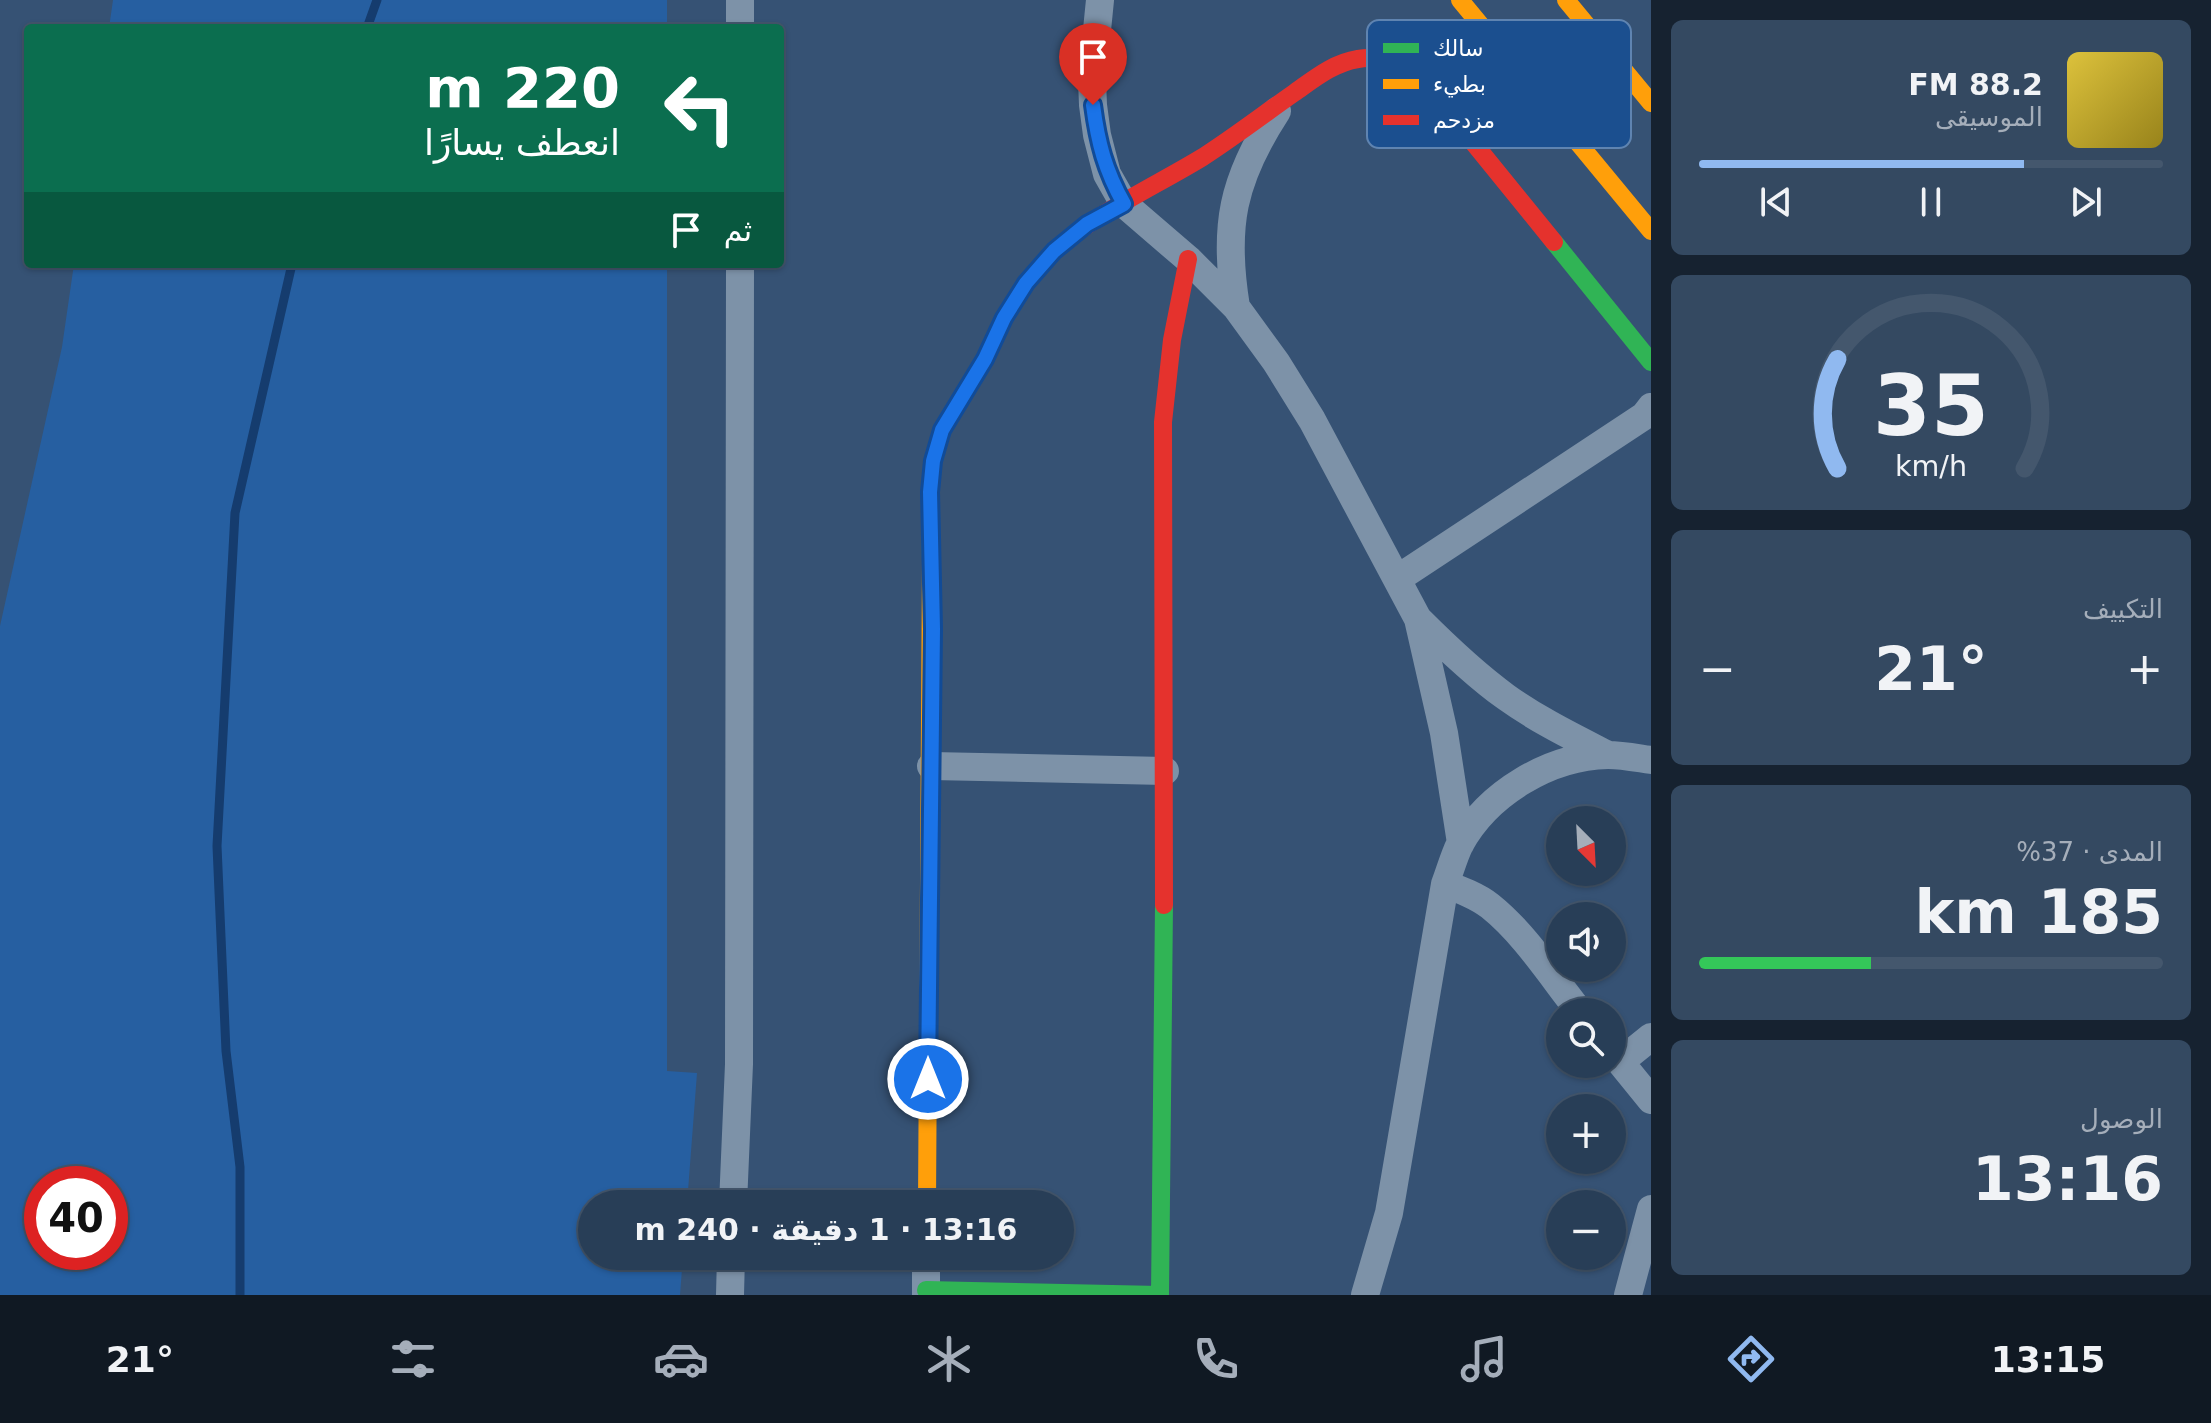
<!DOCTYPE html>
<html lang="ar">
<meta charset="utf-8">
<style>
body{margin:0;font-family:"DejaVu Sans","Noto Sans Arabic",sans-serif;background:#344961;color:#f1f3f6;direction:rtl;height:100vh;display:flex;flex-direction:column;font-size:30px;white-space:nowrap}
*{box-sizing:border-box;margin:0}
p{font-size:26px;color:#a5aeba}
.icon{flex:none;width:44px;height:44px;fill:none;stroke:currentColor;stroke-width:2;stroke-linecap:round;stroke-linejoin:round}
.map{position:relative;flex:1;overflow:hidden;direction:ltr}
.panel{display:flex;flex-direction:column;gap:20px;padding:20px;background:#162230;width:560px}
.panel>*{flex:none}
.top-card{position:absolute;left:24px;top:24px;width:760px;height:244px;border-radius:8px;box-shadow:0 2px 6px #0004,0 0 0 2px #44576d;direction:rtl;background:#0b6e4f;color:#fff;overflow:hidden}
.needle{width:52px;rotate:156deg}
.tools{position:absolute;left:1546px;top:806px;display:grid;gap:16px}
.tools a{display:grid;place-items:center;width:80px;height:80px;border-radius:50%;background:#283e57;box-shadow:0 2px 6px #0004,0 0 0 2px #44576d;font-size:40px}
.speed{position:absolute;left:24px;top:1166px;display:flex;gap:16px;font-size:40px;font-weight:700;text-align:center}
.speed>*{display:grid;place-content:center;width:104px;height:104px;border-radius:50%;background:#283e57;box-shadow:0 2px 6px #0004,0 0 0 2px #44576d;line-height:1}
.speed .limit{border:12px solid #d22;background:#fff;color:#111}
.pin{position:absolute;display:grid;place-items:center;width:68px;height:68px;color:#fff;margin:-82px -34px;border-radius:50% 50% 50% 0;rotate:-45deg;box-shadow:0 0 8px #0007}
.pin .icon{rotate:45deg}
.me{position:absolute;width:88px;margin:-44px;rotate:0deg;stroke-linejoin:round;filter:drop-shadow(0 0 6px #0008)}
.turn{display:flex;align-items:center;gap:28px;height:168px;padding:0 32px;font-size:36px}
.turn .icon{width:104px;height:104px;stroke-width:2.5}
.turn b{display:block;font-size:56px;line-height:68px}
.then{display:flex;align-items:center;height:76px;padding:0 32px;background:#0003;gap:16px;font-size:30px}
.big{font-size:60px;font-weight:700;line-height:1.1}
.panel .card{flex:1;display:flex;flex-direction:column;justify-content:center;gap:12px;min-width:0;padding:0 28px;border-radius:12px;background:#344961}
.panel .dial{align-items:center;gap:0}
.dial svg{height:208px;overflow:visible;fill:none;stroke:#44576d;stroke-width:7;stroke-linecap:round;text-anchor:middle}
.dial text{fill:#f1f3f6;stroke:none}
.song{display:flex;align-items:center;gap:24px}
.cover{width:96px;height:96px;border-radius:12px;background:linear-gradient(135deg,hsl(50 70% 55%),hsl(50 70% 35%))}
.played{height:8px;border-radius:4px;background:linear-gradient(90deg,#90b9f0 70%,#44576d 70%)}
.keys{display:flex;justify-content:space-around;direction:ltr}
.heat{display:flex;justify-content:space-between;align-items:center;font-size:44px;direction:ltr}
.charge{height:12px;border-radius:6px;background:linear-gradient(90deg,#34c759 37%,#44576d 0)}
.trip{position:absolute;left:578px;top:1190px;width:496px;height:80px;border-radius:40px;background:#283e57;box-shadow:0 2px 6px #0004,0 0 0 2px #44576d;font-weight:700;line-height:80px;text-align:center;direction:rtl}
.dock{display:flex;height:128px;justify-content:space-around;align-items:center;background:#101923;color:#a5aeba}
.dock .icon{width:56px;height:56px}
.dock .selected{color:#90b9f0}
.dock b{font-size:36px;color:#f1f3f6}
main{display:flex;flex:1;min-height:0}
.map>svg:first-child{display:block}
.green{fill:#265fa1;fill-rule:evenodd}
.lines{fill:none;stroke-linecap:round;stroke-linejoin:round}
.stream{stroke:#153c6e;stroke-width:9}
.street{stroke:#7d92a8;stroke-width:28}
.fast{stroke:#30b455;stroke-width:18}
.slow{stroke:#ff9f0a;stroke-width:18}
.jam{stroke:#e5322d;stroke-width:18}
.route-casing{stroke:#114b97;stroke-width:20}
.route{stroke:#1a73e8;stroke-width:14}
.key{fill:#1b4f8f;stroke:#5f84b1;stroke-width:2}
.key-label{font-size:22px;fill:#fff}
</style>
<main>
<section class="panel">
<div class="card">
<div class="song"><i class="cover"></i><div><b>88.2 FM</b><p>الموسيقى</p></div></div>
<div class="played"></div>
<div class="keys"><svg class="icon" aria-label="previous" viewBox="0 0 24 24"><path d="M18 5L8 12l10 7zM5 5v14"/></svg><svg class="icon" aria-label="pause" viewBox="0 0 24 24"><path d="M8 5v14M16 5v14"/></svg><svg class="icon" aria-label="next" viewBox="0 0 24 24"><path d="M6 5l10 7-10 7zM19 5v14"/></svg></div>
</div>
<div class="card dial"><svg viewBox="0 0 100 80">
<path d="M14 69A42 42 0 1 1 86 69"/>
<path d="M14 69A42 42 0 0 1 14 27" stroke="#90b9f0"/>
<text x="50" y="56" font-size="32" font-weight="700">35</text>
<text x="50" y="72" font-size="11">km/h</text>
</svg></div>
<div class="card"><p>التكييف</p>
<div class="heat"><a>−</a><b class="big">21°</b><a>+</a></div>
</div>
<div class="card"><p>المدى · 37%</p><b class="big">185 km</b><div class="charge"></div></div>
<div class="card"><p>الوصول</p><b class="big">13:16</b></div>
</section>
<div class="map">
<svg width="1651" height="1295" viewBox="0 0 1651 1295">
<rect width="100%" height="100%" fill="#365274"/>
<!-- green -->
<path class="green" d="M 113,0 L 667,0 L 667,28 L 109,28 Z
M 74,264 L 667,264 L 667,1071 L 697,1073 L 687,1204 L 592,1204 L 592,1256 L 683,1256 L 680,1295 L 0,1295 L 0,626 L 62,347 ZM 42,1184 L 110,1184 L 110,1252 L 42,1252 Z"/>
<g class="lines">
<!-- stream -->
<path class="stream" d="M 367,28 L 377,0
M 240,1295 L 240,1167 L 226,1051 L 217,846 L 235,513 L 292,264"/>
<!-- street -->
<path class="street" d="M 1100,0 L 1092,80 L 1093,105 L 1097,135 L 1107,174 L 1124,204 L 1188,259 L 1236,307 L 1276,362 L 1312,420 L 1418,619 L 1444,733 L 1461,843
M 740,28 L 740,0
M 1236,307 C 1223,227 1232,180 1277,111
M 1397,579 L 1644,416 L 1651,407
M 1418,619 C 1446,647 1474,674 1506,697 C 1538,720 1573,737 1608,755
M 931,766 L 1165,771
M 1445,884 C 1461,890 1477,896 1490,906 C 1525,934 1552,977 1580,1012
M 1612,1052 L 1651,1100
M 1620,1062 L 1651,1037
M 733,1204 L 739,1064 L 740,264
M 730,1295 L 731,1256
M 926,1295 L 926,1256
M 1365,1295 L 1389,1213 L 1445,884 C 1450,871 1454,856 1460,844 C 1488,793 1550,756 1608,755 C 1622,755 1637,758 1651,760
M 1628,1295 L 1651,1209"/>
<!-- fast -->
<path class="fast" d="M 1554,242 L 1651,362
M 931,560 L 930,492 L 933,461 L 942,430 L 985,359 L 1004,318 L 1026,283 L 1053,252
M 926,1290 L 1160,1295 L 1164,905"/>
<!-- slow -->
<path class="slow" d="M 1460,0 L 1651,231
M 1566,0 L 1651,103
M 927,1204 L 931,560"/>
<!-- jam -->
<path class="jam" d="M 1053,252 C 1097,212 1152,188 1203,157 C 1234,137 1264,114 1294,93 C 1314,79 1333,63 1358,59 C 1387,54 1409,69 1429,88 L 1554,242
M 1164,905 L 1163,422 L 1172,340 L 1188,259"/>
</g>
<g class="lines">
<defs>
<path id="route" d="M 928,1079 L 933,629 L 930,492 L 933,461 L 942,430 L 985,359 L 1004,318 L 1026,283 L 1054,251 L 1087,224 L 1124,204 C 1105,170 1098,143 1093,105"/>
</defs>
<!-- route casing -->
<use href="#route" class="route-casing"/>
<!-- route -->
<use href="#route" class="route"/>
</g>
<!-- legend -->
<rect x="1367" y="20" width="264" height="128" rx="12" class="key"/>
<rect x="1383" y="43" width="36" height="10" fill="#30b455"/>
<rect x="1383" y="79" width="36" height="10" fill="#ff9f0a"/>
<rect x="1383" y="115" width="36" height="10" fill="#e5322d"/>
<g class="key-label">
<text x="1433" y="56">سالك</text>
<text x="1433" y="92">بطيء</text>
<text x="1433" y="128">مزدحم</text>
</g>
</svg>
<div class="tools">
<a><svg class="needle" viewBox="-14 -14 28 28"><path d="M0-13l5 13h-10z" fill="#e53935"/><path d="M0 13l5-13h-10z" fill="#a5aeba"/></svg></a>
<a><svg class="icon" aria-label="sound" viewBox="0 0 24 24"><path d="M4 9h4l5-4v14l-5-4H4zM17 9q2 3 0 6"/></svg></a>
<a><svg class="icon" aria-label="search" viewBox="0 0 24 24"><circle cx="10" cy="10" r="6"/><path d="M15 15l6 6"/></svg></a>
<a>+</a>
<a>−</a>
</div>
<div class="speed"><div class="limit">40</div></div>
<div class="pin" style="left:1093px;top:105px;background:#d93025"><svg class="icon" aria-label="arrive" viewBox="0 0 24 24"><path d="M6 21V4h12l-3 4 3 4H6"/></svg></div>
<svg class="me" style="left:928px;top:1079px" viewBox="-20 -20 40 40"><circle r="17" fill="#1a73e8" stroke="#fff" stroke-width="3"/><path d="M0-11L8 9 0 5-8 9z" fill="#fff"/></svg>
<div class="trip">13:16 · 1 دقيقة · 240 m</div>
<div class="top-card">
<div class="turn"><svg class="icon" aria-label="left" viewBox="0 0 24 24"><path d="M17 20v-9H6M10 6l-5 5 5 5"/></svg><div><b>220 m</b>انعطف يسارًا</div></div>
<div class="then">ثم<svg class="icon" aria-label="arrive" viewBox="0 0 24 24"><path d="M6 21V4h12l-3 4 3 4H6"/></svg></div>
</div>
</div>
</main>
<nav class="dock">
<b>13:15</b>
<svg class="icon selected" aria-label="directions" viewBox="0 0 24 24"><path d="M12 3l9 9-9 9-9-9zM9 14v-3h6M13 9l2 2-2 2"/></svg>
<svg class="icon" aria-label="music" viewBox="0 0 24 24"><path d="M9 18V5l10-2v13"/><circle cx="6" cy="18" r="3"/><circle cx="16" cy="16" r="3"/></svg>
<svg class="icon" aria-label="phone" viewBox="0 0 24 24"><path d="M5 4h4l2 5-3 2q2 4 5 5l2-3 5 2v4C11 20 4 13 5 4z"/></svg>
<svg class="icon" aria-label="climate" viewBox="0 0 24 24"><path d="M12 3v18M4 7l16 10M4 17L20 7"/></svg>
<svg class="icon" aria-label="car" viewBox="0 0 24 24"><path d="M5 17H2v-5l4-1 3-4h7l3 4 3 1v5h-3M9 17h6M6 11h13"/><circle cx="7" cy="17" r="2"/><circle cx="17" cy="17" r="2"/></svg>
<svg class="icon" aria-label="filters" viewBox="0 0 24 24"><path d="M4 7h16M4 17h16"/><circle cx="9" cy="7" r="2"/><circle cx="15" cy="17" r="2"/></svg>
<b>21°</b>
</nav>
